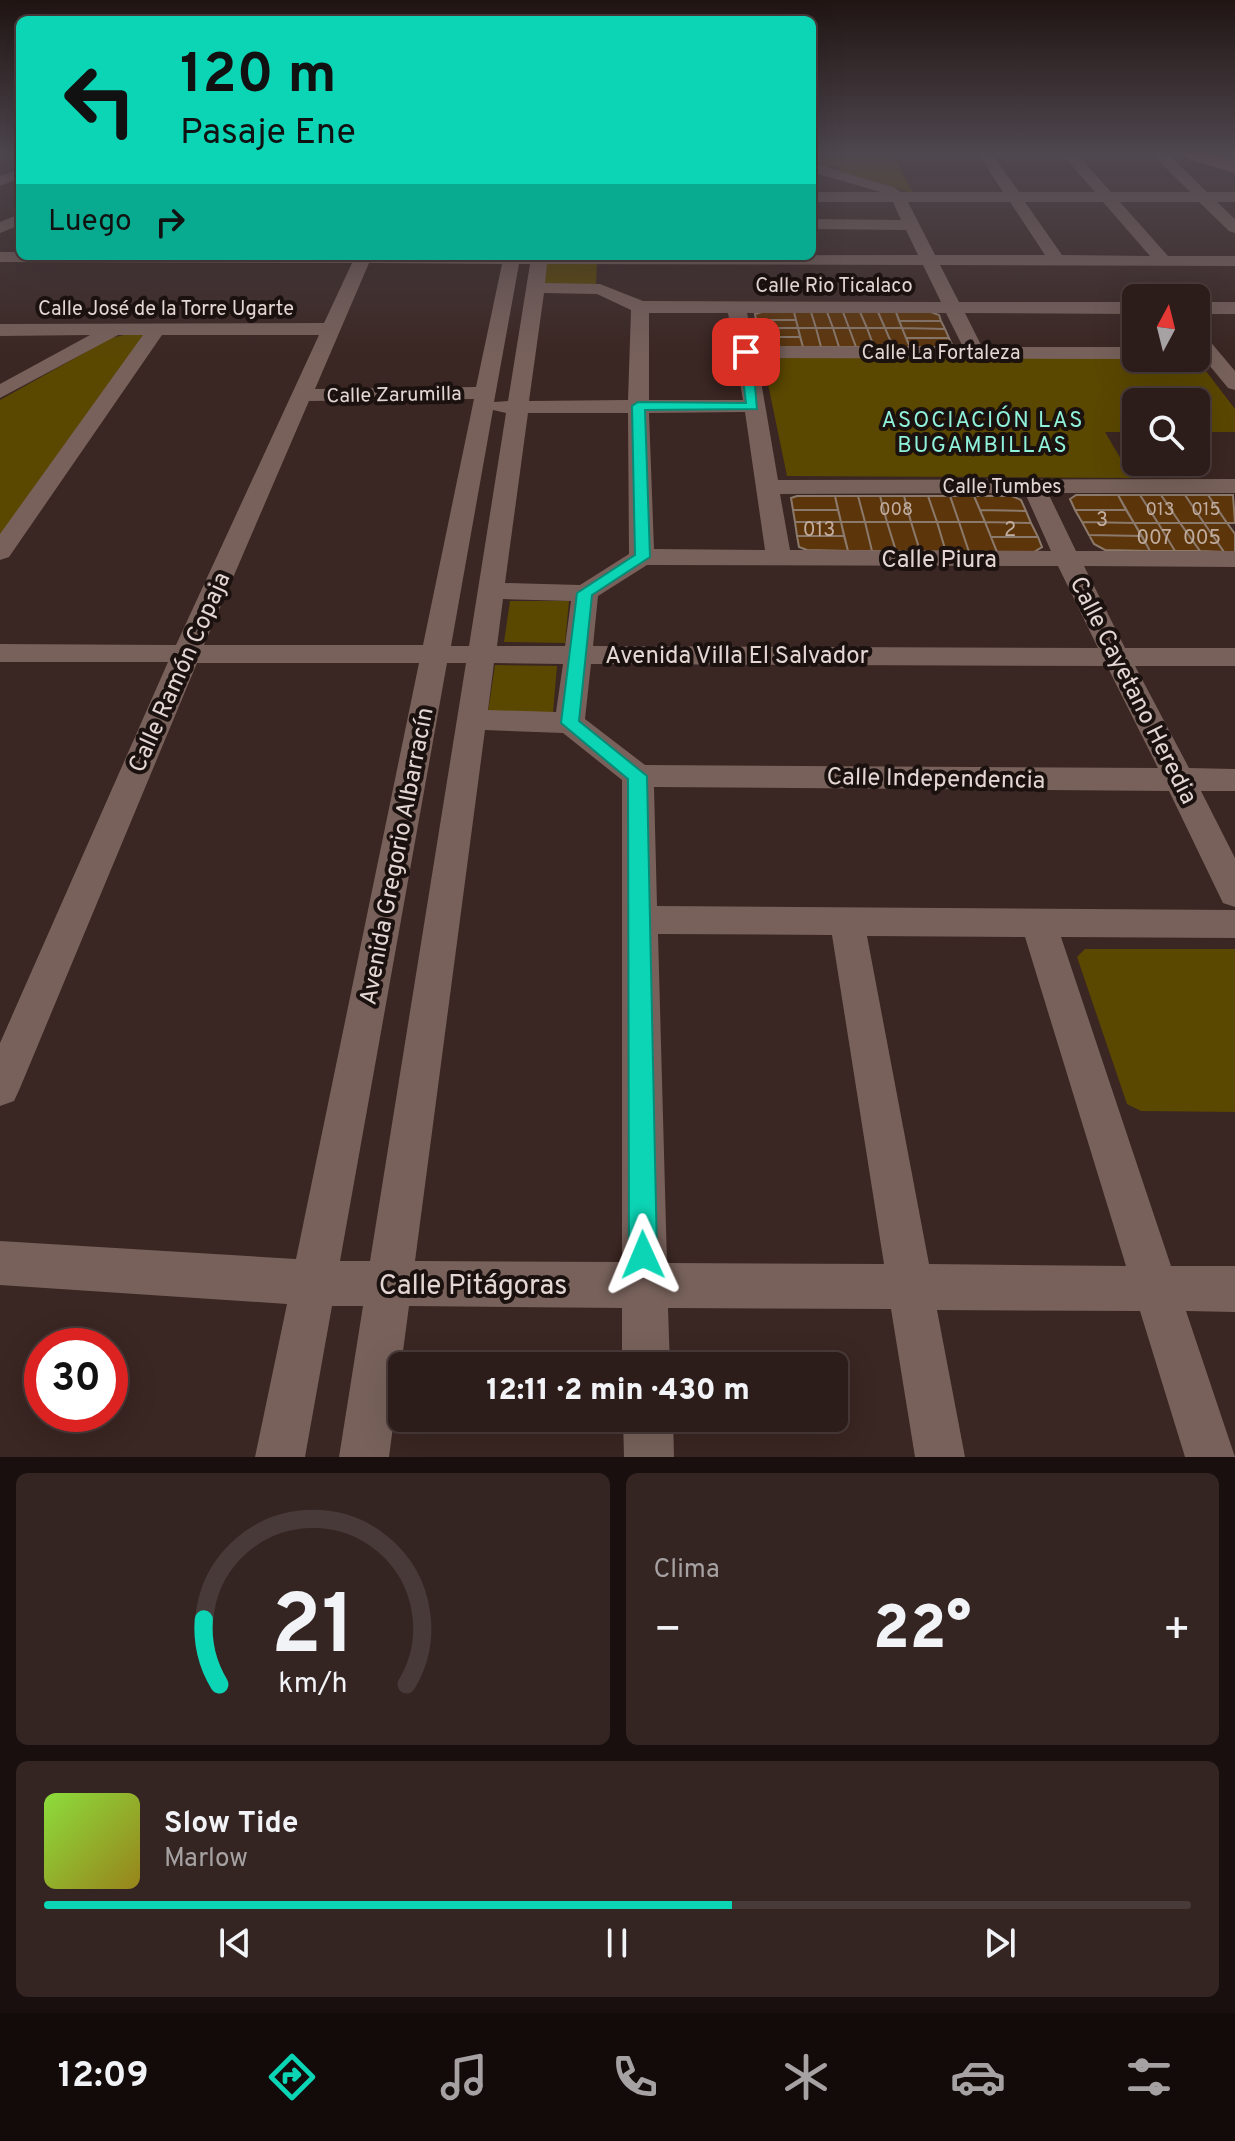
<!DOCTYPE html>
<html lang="es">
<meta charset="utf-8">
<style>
body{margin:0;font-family:Overpass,sans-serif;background:#342523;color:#f1f3f6;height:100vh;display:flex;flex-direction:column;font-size:30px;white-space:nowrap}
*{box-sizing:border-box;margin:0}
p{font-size:26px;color:#a6a1a2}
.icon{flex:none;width:44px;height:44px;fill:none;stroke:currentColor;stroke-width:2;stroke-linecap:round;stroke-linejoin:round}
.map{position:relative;height:1457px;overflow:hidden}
.details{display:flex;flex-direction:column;gap:16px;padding:16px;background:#180f0e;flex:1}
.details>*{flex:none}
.guide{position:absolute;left:16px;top:16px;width:800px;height:244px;border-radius:12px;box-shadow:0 8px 32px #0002,0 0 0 2px #483a39;background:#0bd5b5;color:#111;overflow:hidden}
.needle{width:52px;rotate:7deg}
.buttons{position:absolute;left:1122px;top:284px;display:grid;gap:16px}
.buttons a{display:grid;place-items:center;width:88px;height:88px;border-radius:12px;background:#2c1c1a;box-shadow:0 8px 32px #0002,0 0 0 2px #483a39;font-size:40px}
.speed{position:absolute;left:24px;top:1328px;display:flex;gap:16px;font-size:40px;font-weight:700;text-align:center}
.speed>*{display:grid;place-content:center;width:104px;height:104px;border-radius:50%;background:#2c1c1a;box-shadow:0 8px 32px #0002,0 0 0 2px #483a39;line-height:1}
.speed .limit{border:12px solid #d22;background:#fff;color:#111}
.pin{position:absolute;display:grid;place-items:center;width:68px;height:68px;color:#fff;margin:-34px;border-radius:16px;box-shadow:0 4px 12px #0006}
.me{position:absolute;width:88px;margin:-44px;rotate:359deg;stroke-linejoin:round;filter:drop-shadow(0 0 6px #0008)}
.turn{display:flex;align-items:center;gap:28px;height:168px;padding:0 32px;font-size:36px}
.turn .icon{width:104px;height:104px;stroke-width:2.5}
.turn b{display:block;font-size:56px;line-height:68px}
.then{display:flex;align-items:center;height:76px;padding:0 32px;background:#0003;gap:16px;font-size:30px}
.big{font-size:60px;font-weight:800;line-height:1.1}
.details .tile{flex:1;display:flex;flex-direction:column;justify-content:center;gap:12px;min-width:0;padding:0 28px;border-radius:12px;background:#342523}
.details .dial{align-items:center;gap:0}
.dial svg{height:208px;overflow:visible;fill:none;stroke:#483a39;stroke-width:7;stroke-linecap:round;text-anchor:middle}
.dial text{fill:#f1f3f6;stroke:none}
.song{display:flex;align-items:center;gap:24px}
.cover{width:96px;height:96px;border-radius:12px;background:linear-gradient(135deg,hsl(90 70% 55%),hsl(50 70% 35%))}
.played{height:8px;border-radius:4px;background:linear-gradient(90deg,#0bd5b5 60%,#483a39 60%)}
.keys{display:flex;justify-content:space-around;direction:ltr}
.heat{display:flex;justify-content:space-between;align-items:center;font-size:44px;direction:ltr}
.details .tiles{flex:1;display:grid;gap:16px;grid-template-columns:1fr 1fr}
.tile:last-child{grid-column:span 2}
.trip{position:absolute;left:388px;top:1352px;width:460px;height:80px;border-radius:12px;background:#2c1c1a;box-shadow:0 8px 32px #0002,0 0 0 2px #483a39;font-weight:800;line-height:80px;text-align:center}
.dock{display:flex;height:128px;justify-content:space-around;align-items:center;background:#120b0a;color:#a6a1a2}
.dock .icon{width:56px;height:56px}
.dock .on{color:#0bd5b5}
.dock b{font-size:36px;color:#f1f3f6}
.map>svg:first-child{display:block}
.green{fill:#5a4700}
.building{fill:#5d350b;stroke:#8b796b;stroke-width:2}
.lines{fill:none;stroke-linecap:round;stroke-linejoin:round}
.minor{fill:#78615b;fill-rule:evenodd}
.major{fill:#aa5d6f;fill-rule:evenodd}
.route{fill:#0bd5b5;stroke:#078a76;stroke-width:2}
.labels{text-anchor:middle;stroke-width:8;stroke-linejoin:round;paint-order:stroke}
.far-number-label{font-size:18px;fill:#c2aea1}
.far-street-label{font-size:20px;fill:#e4d6d3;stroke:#1b1210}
.number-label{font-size:20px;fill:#c2aea1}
.far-neighbourhood-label{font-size:22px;letter-spacing:2px;fill:#8ff2da;stroke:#1b1210}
.street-label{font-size:24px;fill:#e4d6d3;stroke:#1b1210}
.near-street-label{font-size:28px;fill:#e4d6d3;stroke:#1b1210}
</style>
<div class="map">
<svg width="1235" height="1457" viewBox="0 0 1235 1457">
<rect width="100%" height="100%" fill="#3a2622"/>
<!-- green -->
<path class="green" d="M 812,154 L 892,154 L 913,193 L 838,171 L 840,166 L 837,165 L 826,168 L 812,164 Z
M 554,261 L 597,261 L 596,285 L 543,284 L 545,265 Z
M 137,332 L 144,335 L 0,539 L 0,400 L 111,338 Z
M 762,355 L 1196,358 L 1235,409 L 1235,432 L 1196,432 L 1196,402 L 1136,402 L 1136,432 L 1105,432 L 1132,478 L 787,476 Z
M 510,601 L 569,601 L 565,643 L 504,642 Z
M 495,665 L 557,666 L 553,713 L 488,712 Z
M 1085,949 L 1235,949 L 1235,1112 L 1141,1111 L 1127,1104 L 1077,957 Z"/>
<!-- building -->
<path class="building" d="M 762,312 L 794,312 L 796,320 L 756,320 L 755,314 Z
M 794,312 L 811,312 L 816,328 L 798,328 Z
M 811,312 L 827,312 L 833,328 L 816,328 Z
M 827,312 L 843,312 L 849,328 L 833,328 Z
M 843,312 L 860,312 L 867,328 L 849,328 Z
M 860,312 L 878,312 L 885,328 L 867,328 Z
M 878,312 L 896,312 L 902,328 L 885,328 Z
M 896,312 L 931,312 L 939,315 L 941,321 L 899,321 Z
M 756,320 L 796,320 L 798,328 L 757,328 Z
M 899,321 L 941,321 L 945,329 L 902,328 Z
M 757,328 L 798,328 L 800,337 L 759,337 Z
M 798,328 L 816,328 L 821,347 L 803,347 Z
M 816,328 L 833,328 L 839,347 L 821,347 Z
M 833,328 L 849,328 L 856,347 L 839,347 Z
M 849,328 L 867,328 L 874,347 L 856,347 Z
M 867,328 L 885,328 L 893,347 L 874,347 Z
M 885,328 L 902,328 L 910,347 L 893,347 Z
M 902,328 L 945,329 L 949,338 L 906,338 Z
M 759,337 L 800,337 L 803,347 L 765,347 L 760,344 Z
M 906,338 L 949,338 L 953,347 L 910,347 Z
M 1076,495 L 1118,495 L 1126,510 L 1075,510 L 1070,499 Z
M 1118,495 L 1140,495 L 1158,523 L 1134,523 Z
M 1140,495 L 1161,495 L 1180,523 L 1158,523 Z
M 1161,495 L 1185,495 L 1204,523 L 1180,523 Z
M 1185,495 L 1208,495 L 1227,523 L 1204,523 Z
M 1208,495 L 1233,495 L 1235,523 L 1227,523 Z
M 797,496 L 835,496 L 838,510 L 793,510 L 791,498 Z
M 835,496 L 858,496 L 865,522 L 841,522 Z
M 858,496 L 880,496 L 887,522 L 865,522 Z
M 880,496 L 904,496 L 911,522 L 887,522 Z
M 904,496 L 928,496 L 937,522 L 911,522 Z
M 928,496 L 950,496 L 959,522 L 937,522 Z
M 950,496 L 974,496 L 985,522 L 959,522 Z
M 974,496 L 1012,496 L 1021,500 L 1026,511 L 980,510 Z
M 793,510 L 838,510 L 841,522 L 795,522 Z
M 980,510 L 1026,511 L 1031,523 L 985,522 Z
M 1075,510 L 1126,510 L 1134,523 L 1082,522 Z
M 795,522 L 841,522 L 844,536 L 797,536 Z
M 841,522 L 865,522 L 872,551 L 848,551 Z
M 865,522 L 887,522 L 896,551 L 872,551 Z
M 887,522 L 911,522 L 920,551 L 896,551 Z
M 911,522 L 937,522 L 946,552 L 920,551 Z
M 937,522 L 959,522 L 969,552 L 946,552 Z
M 959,522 L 985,522 L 997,552 L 969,552 Z
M 985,522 L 1031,523 L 1038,537 L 991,537 Z
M 1082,522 L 1134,523 L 1142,536 L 1089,535 Z
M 1134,523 L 1158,523 L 1175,551 L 1150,551 Z
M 1158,523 L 1180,523 L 1200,551 L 1175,551 Z
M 1180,523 L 1204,523 L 1224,552 L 1200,551 Z
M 1204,523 L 1227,523 L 1235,534 L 1235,552 L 1224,552 Z
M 1089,535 L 1142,536 L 1150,551 L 1105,550 L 1094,544 Z
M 797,536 L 844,536 L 848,551 L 807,550 L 799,547 Z
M 991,537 L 1038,537 L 1042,547 L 1034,552 L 997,552 Z"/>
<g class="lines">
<!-- minor -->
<path class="minor" d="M 978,154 L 992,154 L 1019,192 L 1095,192 L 1062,154 L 1077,154 L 1111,192 L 1190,192 L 1152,154 L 1168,154 L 1207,192 L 1235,192 L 1235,202 L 1217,202 L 1235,219 L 1235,233 L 1229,231 L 1199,202 L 1120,202 L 1168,256 L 1235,256 L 1235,266 L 940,265 L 959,302 L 1136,302 L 1136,314 L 965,313 L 982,347 L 1136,347 L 1136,358 L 1140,358 L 1136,359 L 757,358 L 778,480 L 1235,479 L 1235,493 L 1048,493 L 1076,551 L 1235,551 L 1235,567 L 1084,566 L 1125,648 L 1235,648 L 1235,666 L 1135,666 L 1189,768 L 1235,769 L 1235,791 L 1201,791 L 1235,858 L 1235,907 L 1223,903 L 1169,791 L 654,787 L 657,906 L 1235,910 L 1235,938 L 1061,937 L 1171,1266 L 1235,1266 L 1235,1312 L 1186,1311 L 1235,1457 L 1185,1457 L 1140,1311 L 937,1310 L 965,1457 L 915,1457 L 891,1309 L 668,1308 L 670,1366 L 622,1366 L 622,1308 L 409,1306 L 389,1457 L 339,1457 L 363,1306 L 332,1306 L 305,1457 L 255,1457 L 287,1304 L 0,1285 L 0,1241 L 296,1259 L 419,663 L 197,663 L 20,1088 L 14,1101 L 0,1106 L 0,1043 L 168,662 L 0,662 L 0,644 L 176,645 L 319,335 L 162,335 L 9,557 L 0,560 L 0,534 L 143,335 L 118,335 L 0,398 L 0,384 L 90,335 L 0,336 L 0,324 L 324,323 L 352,263 L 0,262 L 0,252 L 20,252 L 20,256 L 918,255 L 906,230 L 812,229 L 812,219 L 901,220 L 893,202 L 812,202 L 812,192 L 880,192 L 812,172 L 812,163 L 893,187 L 901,192 L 1003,192 ZM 908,202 L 1010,202 L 1045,255 L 935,255 ZM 1025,202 L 1103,202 L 1150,256 L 1062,255 ZM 369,263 L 502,264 L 476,387 L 315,389 ZM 519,264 L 530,264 L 508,401 L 494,402 ZM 547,264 L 923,265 L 941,302 L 643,301 L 600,284 L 545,283 ZM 544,293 L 597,294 L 631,310 L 628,400 L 529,401 ZM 649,313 L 728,313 L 743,400 L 649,400 ZM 747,313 L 946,313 L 963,347 L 754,346 ZM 474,399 L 423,645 L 204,645 L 309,401 ZM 493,410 L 506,413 L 469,646 L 451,646 ZM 745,412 L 765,550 L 654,549 L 649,413 ZM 528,413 L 628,413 L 629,554 L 580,585 L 505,583 ZM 1025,493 L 1051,551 L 790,550 L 780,494 ZM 647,565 L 1058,566 L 1098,648 L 593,646 L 598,596 ZM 503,599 L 571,601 L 565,646 L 497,646 ZM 447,663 L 466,663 L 370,1261 L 340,1261 ZM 494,663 L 563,664 L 556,712 L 488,710 ZM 591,664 L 1107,666 L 1158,768 L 645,765 L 585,719 ZM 485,730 L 563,733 L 622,780 L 622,1262 L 415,1261 ZM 658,934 L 832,935 L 884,1264 L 667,1263 ZM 867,936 L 1025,937 L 1126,1266 L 929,1264 Z
M 1227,154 L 1235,154 L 1235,161 L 1227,160 Z
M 20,169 L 20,178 L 0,186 L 0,176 Z
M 20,214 L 20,225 L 0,233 L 0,222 Z
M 1196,302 L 1235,302 L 1235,314 L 1196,314 Z
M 1196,331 L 1203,333 L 1235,371 L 1235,390 L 1228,388 L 1196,349 Z
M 623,1418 L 673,1418 L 674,1457 L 624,1457 Z"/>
<!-- major -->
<path class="major" d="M 1183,154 L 1213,154 L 1235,161 L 1235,173 L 1186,158 Z"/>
</g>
<!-- sky -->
<linearGradient id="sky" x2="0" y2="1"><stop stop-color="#201513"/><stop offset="0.43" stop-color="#4f474f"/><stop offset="1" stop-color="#4f474f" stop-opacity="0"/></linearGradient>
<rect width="1235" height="358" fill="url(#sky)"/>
<!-- route -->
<path class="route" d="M 746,348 L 752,352 L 757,409 L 645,410 L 650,557 L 592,595 L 579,721 L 647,776 L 657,1255 L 653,1265 L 643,1269 L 633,1265 L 629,1255 L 628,779 L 561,723 L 577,593 L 635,555 L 632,406 L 638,402 L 746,403 L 740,352 Z"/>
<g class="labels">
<!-- far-number labels -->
<g class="far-number-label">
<text x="896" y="515">008</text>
<text x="1160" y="515">013</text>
<text x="1206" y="515">015</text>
</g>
<!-- far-street labels -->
<g class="far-street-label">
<text x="834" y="292">Calle Rio Ticalaco</text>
<text x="166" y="315">Calle José de la Torre Ugarte</text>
<text x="941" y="359">Calle La Fortaleza</text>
<text transform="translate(394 394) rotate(-1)" y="7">Calle Zarumilla</text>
<text x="1002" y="493">Calle Tumbes</text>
</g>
<!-- number labels -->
<g class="number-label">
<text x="1102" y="526">3</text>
<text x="819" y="536">013</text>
<text x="1010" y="536">2</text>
<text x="1154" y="544">007</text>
<text x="1202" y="544">005</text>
</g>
<!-- far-neighbourhood labels -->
<g class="far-neighbourhood-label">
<text x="983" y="427">ASOCIACIÓN LAS<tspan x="983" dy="25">BUGAMBILLAS</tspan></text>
</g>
<!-- street labels -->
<g class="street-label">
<text x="939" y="567">Calle Piura</text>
<text x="737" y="663">Avenida Villa El Salvador</text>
<text transform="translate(179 672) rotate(-66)" y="8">Calle Ramón Copaja</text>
<text transform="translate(1134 690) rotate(63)" y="8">Calle Cayetano Heredia</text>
<text transform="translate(936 778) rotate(1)" y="8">Calle Independencia</text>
<text transform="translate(396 856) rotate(-79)" y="8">Avenida Gregorio Albarracín</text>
</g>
<!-- near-street labels -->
<g class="near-street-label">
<text x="473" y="1294">Calle Pitágoras</text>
</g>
</g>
</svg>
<div class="buttons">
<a><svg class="needle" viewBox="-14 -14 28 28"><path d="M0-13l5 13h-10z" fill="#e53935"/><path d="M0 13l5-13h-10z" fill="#a6a1a2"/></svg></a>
<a><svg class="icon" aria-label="search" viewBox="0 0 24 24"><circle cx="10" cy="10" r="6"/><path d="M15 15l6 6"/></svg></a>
</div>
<div class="speed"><div class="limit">30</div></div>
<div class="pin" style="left:746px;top:352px;background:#d93025"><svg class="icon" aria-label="arrive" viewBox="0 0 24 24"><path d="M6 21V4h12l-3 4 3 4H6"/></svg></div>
<svg class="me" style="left:643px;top:1255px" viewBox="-20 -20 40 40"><path d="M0-17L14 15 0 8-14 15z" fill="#0bd5b5" stroke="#fff" stroke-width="4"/></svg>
<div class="trip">12:11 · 2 min · 430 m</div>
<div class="guide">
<div class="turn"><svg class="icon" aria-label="left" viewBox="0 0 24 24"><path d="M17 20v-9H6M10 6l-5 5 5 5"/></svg><div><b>120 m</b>Pasaje Ene</div></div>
<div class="then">Luego<svg class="icon" aria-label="right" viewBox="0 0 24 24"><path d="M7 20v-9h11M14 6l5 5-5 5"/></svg></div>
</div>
</div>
<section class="details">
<div class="tiles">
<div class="tile dial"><svg viewBox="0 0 100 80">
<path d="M14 69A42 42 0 1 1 86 69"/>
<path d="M14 69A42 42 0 0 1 8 44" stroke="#0bd5b5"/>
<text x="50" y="56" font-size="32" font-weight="700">21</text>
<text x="50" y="72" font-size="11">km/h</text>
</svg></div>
<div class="tile"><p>Clima</p>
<div class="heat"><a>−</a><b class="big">22°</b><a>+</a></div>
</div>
<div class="tile">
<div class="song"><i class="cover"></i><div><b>Slow Tide</b><p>Marlow</p></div></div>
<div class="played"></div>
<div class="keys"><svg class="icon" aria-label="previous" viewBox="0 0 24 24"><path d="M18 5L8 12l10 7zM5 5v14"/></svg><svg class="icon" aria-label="pause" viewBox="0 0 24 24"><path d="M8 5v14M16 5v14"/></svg><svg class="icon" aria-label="next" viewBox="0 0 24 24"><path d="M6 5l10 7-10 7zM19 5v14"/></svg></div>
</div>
</div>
</section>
<nav class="dock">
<b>12:09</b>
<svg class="icon on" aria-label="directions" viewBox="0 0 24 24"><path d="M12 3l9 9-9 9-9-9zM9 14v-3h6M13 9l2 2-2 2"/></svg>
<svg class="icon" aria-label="music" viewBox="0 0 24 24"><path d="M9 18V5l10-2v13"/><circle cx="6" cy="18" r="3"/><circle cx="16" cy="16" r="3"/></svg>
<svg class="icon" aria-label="phone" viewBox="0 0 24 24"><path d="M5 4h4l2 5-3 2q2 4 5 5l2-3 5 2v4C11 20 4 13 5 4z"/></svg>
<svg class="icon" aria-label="climate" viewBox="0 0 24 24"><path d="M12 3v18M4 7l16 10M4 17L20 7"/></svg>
<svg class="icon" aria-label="car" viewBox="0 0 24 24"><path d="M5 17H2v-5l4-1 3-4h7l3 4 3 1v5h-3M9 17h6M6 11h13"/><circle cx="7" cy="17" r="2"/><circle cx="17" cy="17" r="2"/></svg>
<svg class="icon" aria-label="filters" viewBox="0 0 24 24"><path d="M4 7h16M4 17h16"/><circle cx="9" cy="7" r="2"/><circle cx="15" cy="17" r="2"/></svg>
</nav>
